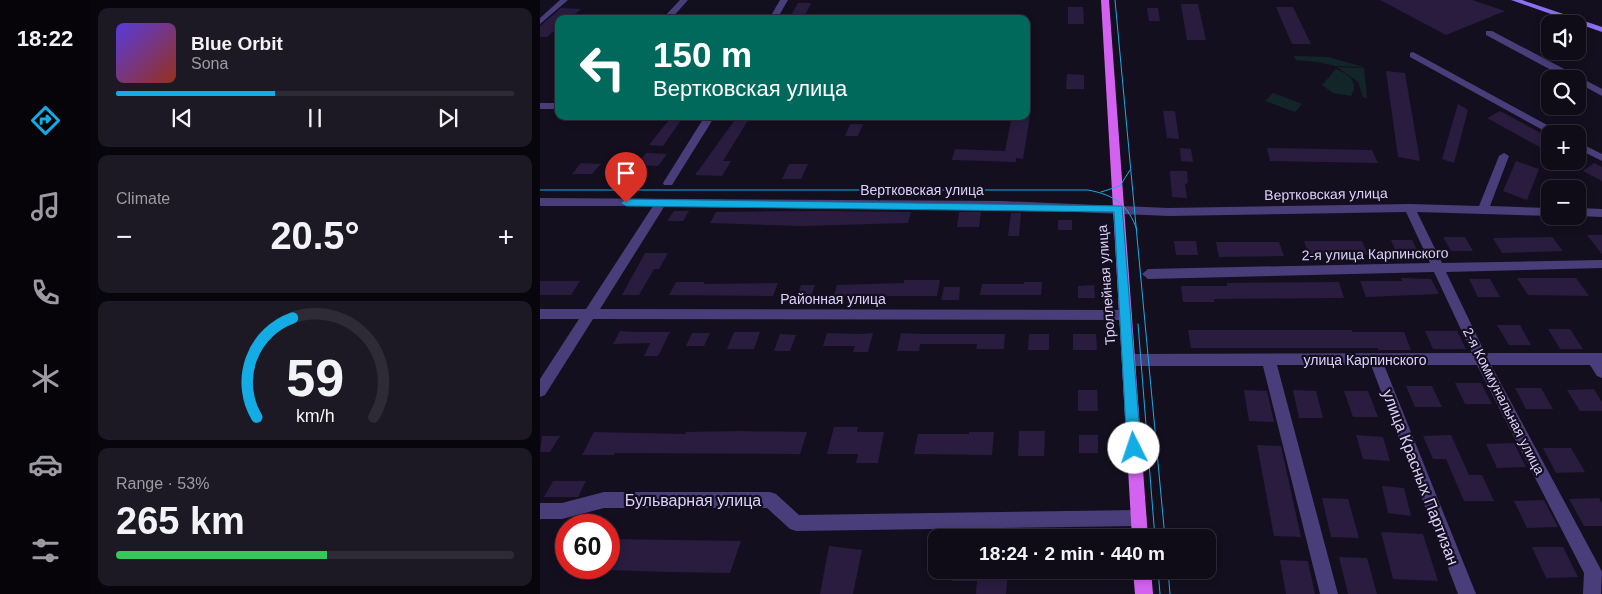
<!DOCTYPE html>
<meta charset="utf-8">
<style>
body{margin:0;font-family:Helvetica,sans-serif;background:#1d1924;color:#f1f3f6;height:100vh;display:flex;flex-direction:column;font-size:19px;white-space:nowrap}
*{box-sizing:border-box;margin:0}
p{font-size:16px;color:#9b9ba1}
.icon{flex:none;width:28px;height:28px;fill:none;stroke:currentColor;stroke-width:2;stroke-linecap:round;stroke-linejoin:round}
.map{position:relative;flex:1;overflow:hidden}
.sheet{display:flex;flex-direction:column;gap:8px;padding:8px;background:#08060d;width:450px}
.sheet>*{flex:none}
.banner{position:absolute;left:15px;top:15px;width:475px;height:105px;border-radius:10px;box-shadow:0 2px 8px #0003,0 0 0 1px #2f2b36;background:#00695c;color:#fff;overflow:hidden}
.controls{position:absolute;left:1001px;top:15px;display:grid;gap:10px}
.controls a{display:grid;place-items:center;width:45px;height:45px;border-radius:10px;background:#0f0b17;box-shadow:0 2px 8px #0003,0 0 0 1px #2f2b36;font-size:25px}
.speed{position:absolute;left:15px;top:514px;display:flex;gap:10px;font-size:25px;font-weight:700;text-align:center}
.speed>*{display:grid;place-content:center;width:65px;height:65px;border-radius:50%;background:#0f0b17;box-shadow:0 2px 8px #0003,0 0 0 1px #2f2b36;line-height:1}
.speed .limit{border:8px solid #d22;background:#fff;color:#111}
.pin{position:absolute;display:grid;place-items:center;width:42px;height:42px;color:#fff;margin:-51px -21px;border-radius:50% 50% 50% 0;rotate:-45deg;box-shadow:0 0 5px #0007}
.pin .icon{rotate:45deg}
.me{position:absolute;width:55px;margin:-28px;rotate:356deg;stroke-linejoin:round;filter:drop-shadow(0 0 4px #0008)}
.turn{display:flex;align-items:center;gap:18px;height:105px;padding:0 15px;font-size:22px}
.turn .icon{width:65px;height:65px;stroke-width:2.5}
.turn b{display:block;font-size:35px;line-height:42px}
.big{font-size:38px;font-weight:700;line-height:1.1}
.sheet .tile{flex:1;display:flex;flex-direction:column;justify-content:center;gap:8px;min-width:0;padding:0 18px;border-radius:10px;background:#1d1924}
.sheet .dial{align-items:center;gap:0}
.dial svg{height:130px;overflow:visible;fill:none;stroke:#2f2b36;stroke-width:7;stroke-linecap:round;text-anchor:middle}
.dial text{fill:#f1f3f6;stroke:none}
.song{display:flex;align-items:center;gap:15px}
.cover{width:60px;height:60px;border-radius:8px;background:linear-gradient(135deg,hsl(250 70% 55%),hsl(10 70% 35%))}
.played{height:5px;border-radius:2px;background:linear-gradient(90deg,#14ace4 40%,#2f2b36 40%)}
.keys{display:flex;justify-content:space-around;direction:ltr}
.heat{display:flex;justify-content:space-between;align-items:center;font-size:28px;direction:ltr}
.charge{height:8px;border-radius:4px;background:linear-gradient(90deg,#34c759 53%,#2f2b36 0)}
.trip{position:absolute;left:388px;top:529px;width:288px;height:50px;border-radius:10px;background:#0f0b17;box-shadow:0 2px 8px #0003,0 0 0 1px #2f2b36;font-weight:700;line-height:50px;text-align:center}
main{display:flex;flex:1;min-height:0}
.dock{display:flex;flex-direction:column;width:90px;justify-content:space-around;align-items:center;background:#060409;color:#9b9ba1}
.dock .icon{width:35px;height:35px}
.dock .on{color:#14ace4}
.dock b{font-size:22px;color:#f1f3f6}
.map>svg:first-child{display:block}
.green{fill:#122629}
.building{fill:#291c3f}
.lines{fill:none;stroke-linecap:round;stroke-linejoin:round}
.minor{fill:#4a3e7a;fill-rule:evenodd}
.secondary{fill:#8a70f2;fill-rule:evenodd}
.primary{fill:#d462f1;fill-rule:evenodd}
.tram{stroke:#14ace4;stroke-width:1}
.route{fill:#14ace4;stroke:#0d7094}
.labels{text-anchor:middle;stroke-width:4.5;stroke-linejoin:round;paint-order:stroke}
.street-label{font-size:14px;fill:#ddd1fb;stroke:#140f1f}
.near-street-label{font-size:16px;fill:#ddd1fb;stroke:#140f1f}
</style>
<main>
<nav class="dock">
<b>18:22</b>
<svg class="icon on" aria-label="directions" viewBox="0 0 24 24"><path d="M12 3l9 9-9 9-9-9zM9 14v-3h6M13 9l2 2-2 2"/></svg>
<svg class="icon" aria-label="music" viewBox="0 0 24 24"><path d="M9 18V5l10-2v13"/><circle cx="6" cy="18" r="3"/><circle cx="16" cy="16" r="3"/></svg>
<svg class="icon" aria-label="phone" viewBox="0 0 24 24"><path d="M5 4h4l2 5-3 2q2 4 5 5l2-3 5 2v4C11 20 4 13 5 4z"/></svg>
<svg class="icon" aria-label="climate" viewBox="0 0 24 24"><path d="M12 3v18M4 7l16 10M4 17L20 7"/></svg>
<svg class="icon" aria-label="car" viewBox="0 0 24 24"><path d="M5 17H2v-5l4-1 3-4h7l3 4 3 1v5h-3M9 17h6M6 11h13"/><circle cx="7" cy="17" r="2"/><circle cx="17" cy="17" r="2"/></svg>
<svg class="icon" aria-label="filters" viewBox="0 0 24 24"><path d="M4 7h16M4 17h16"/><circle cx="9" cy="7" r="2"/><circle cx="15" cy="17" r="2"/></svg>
</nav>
<section class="sheet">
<div class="tile">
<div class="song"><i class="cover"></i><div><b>Blue Orbit</b><p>Sona</p></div></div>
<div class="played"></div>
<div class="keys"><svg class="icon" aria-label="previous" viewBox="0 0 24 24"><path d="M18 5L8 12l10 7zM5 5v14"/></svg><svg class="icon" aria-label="pause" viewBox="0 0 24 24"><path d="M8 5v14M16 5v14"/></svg><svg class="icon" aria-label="next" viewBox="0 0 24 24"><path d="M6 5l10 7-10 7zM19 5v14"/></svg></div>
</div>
<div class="tile"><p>Climate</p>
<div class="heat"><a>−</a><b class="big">20.5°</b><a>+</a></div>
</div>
<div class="tile dial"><svg viewBox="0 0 100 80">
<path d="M14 69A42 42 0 1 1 86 69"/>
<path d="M14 69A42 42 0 0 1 36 8" stroke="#14ace4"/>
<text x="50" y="56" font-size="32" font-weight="700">59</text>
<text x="50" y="72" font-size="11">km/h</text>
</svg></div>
<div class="tile"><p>Range · 53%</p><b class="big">265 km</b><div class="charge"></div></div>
</section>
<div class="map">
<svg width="1062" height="594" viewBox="0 0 1062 594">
<rect width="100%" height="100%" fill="#140f1f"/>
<!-- green -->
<path class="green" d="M 754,56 L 788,57 L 824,67 L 795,66 L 778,62 L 756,60 Z
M 797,67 L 824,68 L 827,98 L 823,97 L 818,82 Z
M 796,69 C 808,74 820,82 811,96 L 793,93 L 782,85 Z
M 733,93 L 762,104 L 755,112 L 725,101 Z"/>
<!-- building -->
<path class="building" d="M 840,0 L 932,0 L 965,11 L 906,35 Z
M 258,3 L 271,3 L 264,17 L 250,17 Z
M 641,4 L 658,4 L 666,40 L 647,40 Z
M 528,7 L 543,7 L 544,24 L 528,24 Z
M 736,7 L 753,7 L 771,44 L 752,44 Z
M 21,8 L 41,9 L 29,19 L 19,19 L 19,27 L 7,37 L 0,37 L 0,26 Z
M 607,8 L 618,8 L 620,21 L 609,21 Z
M 846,71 L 865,73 L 880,161 L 858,157 Z
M 527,74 L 544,75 L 544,89 L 526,89 Z
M 918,104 L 928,110 L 914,163 L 902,159 Z
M 623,111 L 635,111 L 639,139 L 627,138 Z
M 960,111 L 1010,138 L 1010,147 L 1005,150 L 947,118 Z
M 132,116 L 144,116 L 123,146 L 109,145 Z
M 472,116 L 490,116 L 483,159 L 476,158 L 476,162 L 412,160 L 415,149 L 465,151 Z
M 197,117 L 210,117 L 183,161 L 191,161 L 182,176 L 155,175 Z
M 310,124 L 323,124 L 318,136 L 305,136 Z
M 640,148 L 651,149 L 653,162 L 641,161 Z
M 727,148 L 832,150 L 838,163 L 730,161 Z
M 106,153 L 127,154 L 118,166 L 96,165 Z
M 976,161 L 999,169 L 987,200 L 963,191 Z
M 41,163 L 61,164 L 52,174 L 32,174 Z
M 1054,163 L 1062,167 L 1062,181 L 1043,171 Z
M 249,164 L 268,164 L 261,179 L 242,179 Z
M 630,171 L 647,171 L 648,183 L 645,184 L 647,198 L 632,197 Z
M 134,211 L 149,211 L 143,221 L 127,221 Z
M 176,212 L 281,211 L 371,212 L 368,223 L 261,226 L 170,223 Z
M 419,212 L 441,212 L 439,227 L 417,227 Z
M 471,213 L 481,213 L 479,236 L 468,236 Z
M 518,220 L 532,220 L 532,230 L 518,230 Z
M 1047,235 L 1062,235 L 1062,254 Z
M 903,237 L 925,237 L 933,251 L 911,251 Z
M 1012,237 L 1023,251 L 962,253 L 953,238 Z
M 851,240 L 872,240 L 879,254 L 857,254 Z
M 634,241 L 656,241 L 658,255 L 636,255 Z
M 764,241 L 822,241 L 828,255 L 769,255 Z
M 676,242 L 739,242 L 744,256 L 679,257 Z
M 105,253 L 128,253 L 119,269 L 114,269 L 99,295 L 82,295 Z
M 861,278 L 891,279 L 899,294 L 826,297 L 820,281 L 862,281 Z
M 977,278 L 1036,278 L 1049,296 L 988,295 Z
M 929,279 L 950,279 L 960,297 L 938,297 Z
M 364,280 L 400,280 L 397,296 L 294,296 L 297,285 L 364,283 Z
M 0,281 L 40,281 L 31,295 L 0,295 Z
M 136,282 L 164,282 L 164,284 L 238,283 L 233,296 L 129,295 Z
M 484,282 L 502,282 L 501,295 L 440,295 L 442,284 L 484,284 Z
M 799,282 L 804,298 L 674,299 L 674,302 L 643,302 L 641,286 L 687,286 L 687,283 Z
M 261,285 L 275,285 L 271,296 L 257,296 Z
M 554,285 L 555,298 L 538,298 L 538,286 Z
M 404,287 L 420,287 L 419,300 L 401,300 Z
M 957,325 L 980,325 L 991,345 L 969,345 Z
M 1008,329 L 1030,329 L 1043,349 L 1020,349 Z
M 648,330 L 812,330 L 812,332 L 864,332 L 871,350 L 838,350 L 838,348 L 651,348 Z
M 80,331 L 97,332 L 130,332 L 118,356 L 104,356 L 110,343 L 73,344 Z
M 885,331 L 917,331 L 926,349 L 893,349 Z
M 194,332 L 220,332 L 214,349 L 187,349 Z
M 152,333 L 170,333 L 164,346 L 146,346 Z
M 287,333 L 318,334 L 333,333 L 328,352 L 313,352 L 315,346 L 283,346 Z
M 361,333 L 382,334 L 465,334 L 464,349 L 436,349 L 437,344 L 380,344 L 379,351 L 357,351 Z
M 240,334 L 256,335 L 250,351 L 234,351 Z
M 489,334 L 509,334 L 509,350 L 488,350 Z
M 533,334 L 556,334 L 557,350 L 533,350 Z
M 915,383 L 941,383 L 952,404 L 925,404 Z
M 866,386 L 892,386 L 902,407 L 875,407 Z
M 975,388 L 1001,388 L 1013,409 L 986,409 Z
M 1054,389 L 1062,402 L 1062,411 L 1040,411 L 1027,390 Z
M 538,390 L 557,390 L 558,411 L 538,411 Z
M 704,390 L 727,391 L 734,422 L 709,421 Z
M 753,390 L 776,391 L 783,418 L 759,418 Z
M 804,391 L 828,391 L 838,417 L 813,417 Z
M 294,427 L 318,427 L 317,432 L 344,432 L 338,463 L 316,463 L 318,454 L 287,454 Z
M 198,431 L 267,432 L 260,454 L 75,453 L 74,455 L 42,455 L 54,432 L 145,434 L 146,432 Z
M 479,431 L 505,431 L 504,456 L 478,456 Z
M 429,432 L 454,432 L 452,455 L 374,454 L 378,434 L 429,434 Z
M 539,435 L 558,435 L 558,453 L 539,453 Z
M 816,435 L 843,437 L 850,461 L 823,459 Z
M 911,435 L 929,475 L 942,475 L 954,501 L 924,501 L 906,459 L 893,459 L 883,436 Z
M 2,436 L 20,436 L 10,452 L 0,452 Z
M 974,443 L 986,467 L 957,468 L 946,444 Z
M 717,445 L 741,446 L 761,537 L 734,536 Z
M 1003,448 L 1031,448 L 1045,472 L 1016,473 Z
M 13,481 L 46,481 L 38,497 L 4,497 Z
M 842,486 L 864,488 L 871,516 L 848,513 Z
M 782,498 L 808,499 L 819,538 L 791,537 Z
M 1059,498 L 1062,503 L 1062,526 L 1044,526 L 1029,499 Z
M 1004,500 L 1018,527 L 987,528 L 974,501 Z
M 841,532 L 883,534 L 898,581 L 853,579 Z
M 69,539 L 201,541 L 190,573 L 129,572 L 69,570 Z
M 289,546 L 322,550 L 313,594 L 280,594 Z
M 992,547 L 1023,547 L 1038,577 L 1006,578 Z
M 799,557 L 827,558 L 837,594 L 808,594 Z
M 740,560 L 768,561 L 775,594 L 746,594 Z
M 413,570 L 468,570 L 466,594 L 436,594 L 437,581 L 412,581 Z"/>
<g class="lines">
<!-- minor -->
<path class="minor" d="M 20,0 L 28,0 L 0,24 L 0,18 Z
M 140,0 L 148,0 L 131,19 L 122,19 Z
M 240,0 L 248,0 L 237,19 L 229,19 Z
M 946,31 L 952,31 L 1062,89 L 1062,96 L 1038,83 L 1038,79 L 1028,79 L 946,35 Z
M 873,52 L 1020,132 L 1022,134 L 1010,134 L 870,57 L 870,53 Z
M 0,103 L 19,103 L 19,109 L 0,109 Z
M 165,116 L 175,116 L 132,185 L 124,185 L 123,183 Z
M 1038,142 L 1062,154 L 1062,161 L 1038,149 Z
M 964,153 L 969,156 L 950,206 L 1010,208 L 1010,216 L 877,212 L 902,263 L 1062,260 L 1062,268 L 906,272 L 945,353 L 1062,353 L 1062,378 L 1057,376 L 1050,365 L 951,365 L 1059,566 L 1062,572 L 1061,594 L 1043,594 L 1044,573 L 937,365 L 844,365 L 936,594 L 918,594 L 831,365 L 737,365 L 798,594 L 780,594 L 723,366 L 589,366 L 584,364 L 582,360 L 584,356 L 589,354 L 932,353 L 894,272 L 608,279 L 602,274 L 608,269 L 890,263 L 866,212 L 629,216 L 462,209 L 124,207 L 60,309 L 586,310 L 591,311 L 592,315 L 591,319 L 586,320 L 53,319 L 5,395 L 0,397 L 0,379 L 39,319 L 0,319 L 0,309 L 46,309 L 113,206 L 0,206 L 0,198 L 462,201 L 629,208 L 870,204 L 939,206 L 959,156 Z
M 1038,208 L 1062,209 L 1062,217 L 1038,216 Z
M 64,492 L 230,492 L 236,494 L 259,515 L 599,510 L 605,512 L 607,518 L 605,524 L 599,526 L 256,531 L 250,529 L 227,508 L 64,508 L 22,519 L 0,519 L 0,503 L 22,503 Z"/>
<!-- secondary -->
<path class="secondary" d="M 971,0 L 982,0 L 1062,27 L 1062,32 Z"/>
<!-- primary -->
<path class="primary" d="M 561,0 L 569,0 L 608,538 L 592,538 Z
M 593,570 L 611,570 L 613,594 L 595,594 Z"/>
<!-- tram -->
<path class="tram" d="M 575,0 L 625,538
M 0,190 L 548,190 C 574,195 588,204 597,230
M 561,192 L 580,186 L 590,170
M 598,324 L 615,538
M 618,570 L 620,594
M 628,570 L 630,594"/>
</g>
<!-- route -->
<path class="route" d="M 86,199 L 582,206 L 601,448 L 599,452 L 594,454 L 589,452 L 587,448 L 574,212 L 86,206 L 81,203 Z"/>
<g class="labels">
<!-- street labels -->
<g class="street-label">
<text x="382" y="195">Вертковская улица</text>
<text transform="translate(786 194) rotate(-1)" y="5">Вертковская улица</text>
<text transform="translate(835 254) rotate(-1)" y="5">2-я улица Карпинского</text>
<text transform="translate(566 285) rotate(-94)" y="5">Троллейная улица</text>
<text x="293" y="304">Районная улица</text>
<text x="825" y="365">улица Карпинского</text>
<text transform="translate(964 401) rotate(63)" y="5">2-я Коммунальная улица</text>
</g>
<!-- near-street labels -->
<g class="near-street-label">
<text transform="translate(881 477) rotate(69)" y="6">улица Красных Партизан</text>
<text x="153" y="506">Бульварная улица</text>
</g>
</g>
</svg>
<div class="controls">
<a><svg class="icon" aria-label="sound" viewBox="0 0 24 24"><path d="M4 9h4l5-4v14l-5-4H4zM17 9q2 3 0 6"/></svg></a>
<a><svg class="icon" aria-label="search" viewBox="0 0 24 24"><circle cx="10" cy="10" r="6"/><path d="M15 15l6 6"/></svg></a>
<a>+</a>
<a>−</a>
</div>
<div class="speed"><div class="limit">60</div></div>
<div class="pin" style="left:86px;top:203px;background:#d93025"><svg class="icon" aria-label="arrive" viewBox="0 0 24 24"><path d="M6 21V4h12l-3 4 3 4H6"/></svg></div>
<svg class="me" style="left:594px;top:448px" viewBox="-20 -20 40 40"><circle r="19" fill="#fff"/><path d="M0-13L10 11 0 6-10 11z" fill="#14ace4"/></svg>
<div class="trip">18:24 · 2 min · 440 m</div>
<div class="banner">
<div class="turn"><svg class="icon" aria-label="left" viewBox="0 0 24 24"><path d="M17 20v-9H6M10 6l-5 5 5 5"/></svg><div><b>150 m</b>Вертковская улица</div></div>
</div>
</div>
</main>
